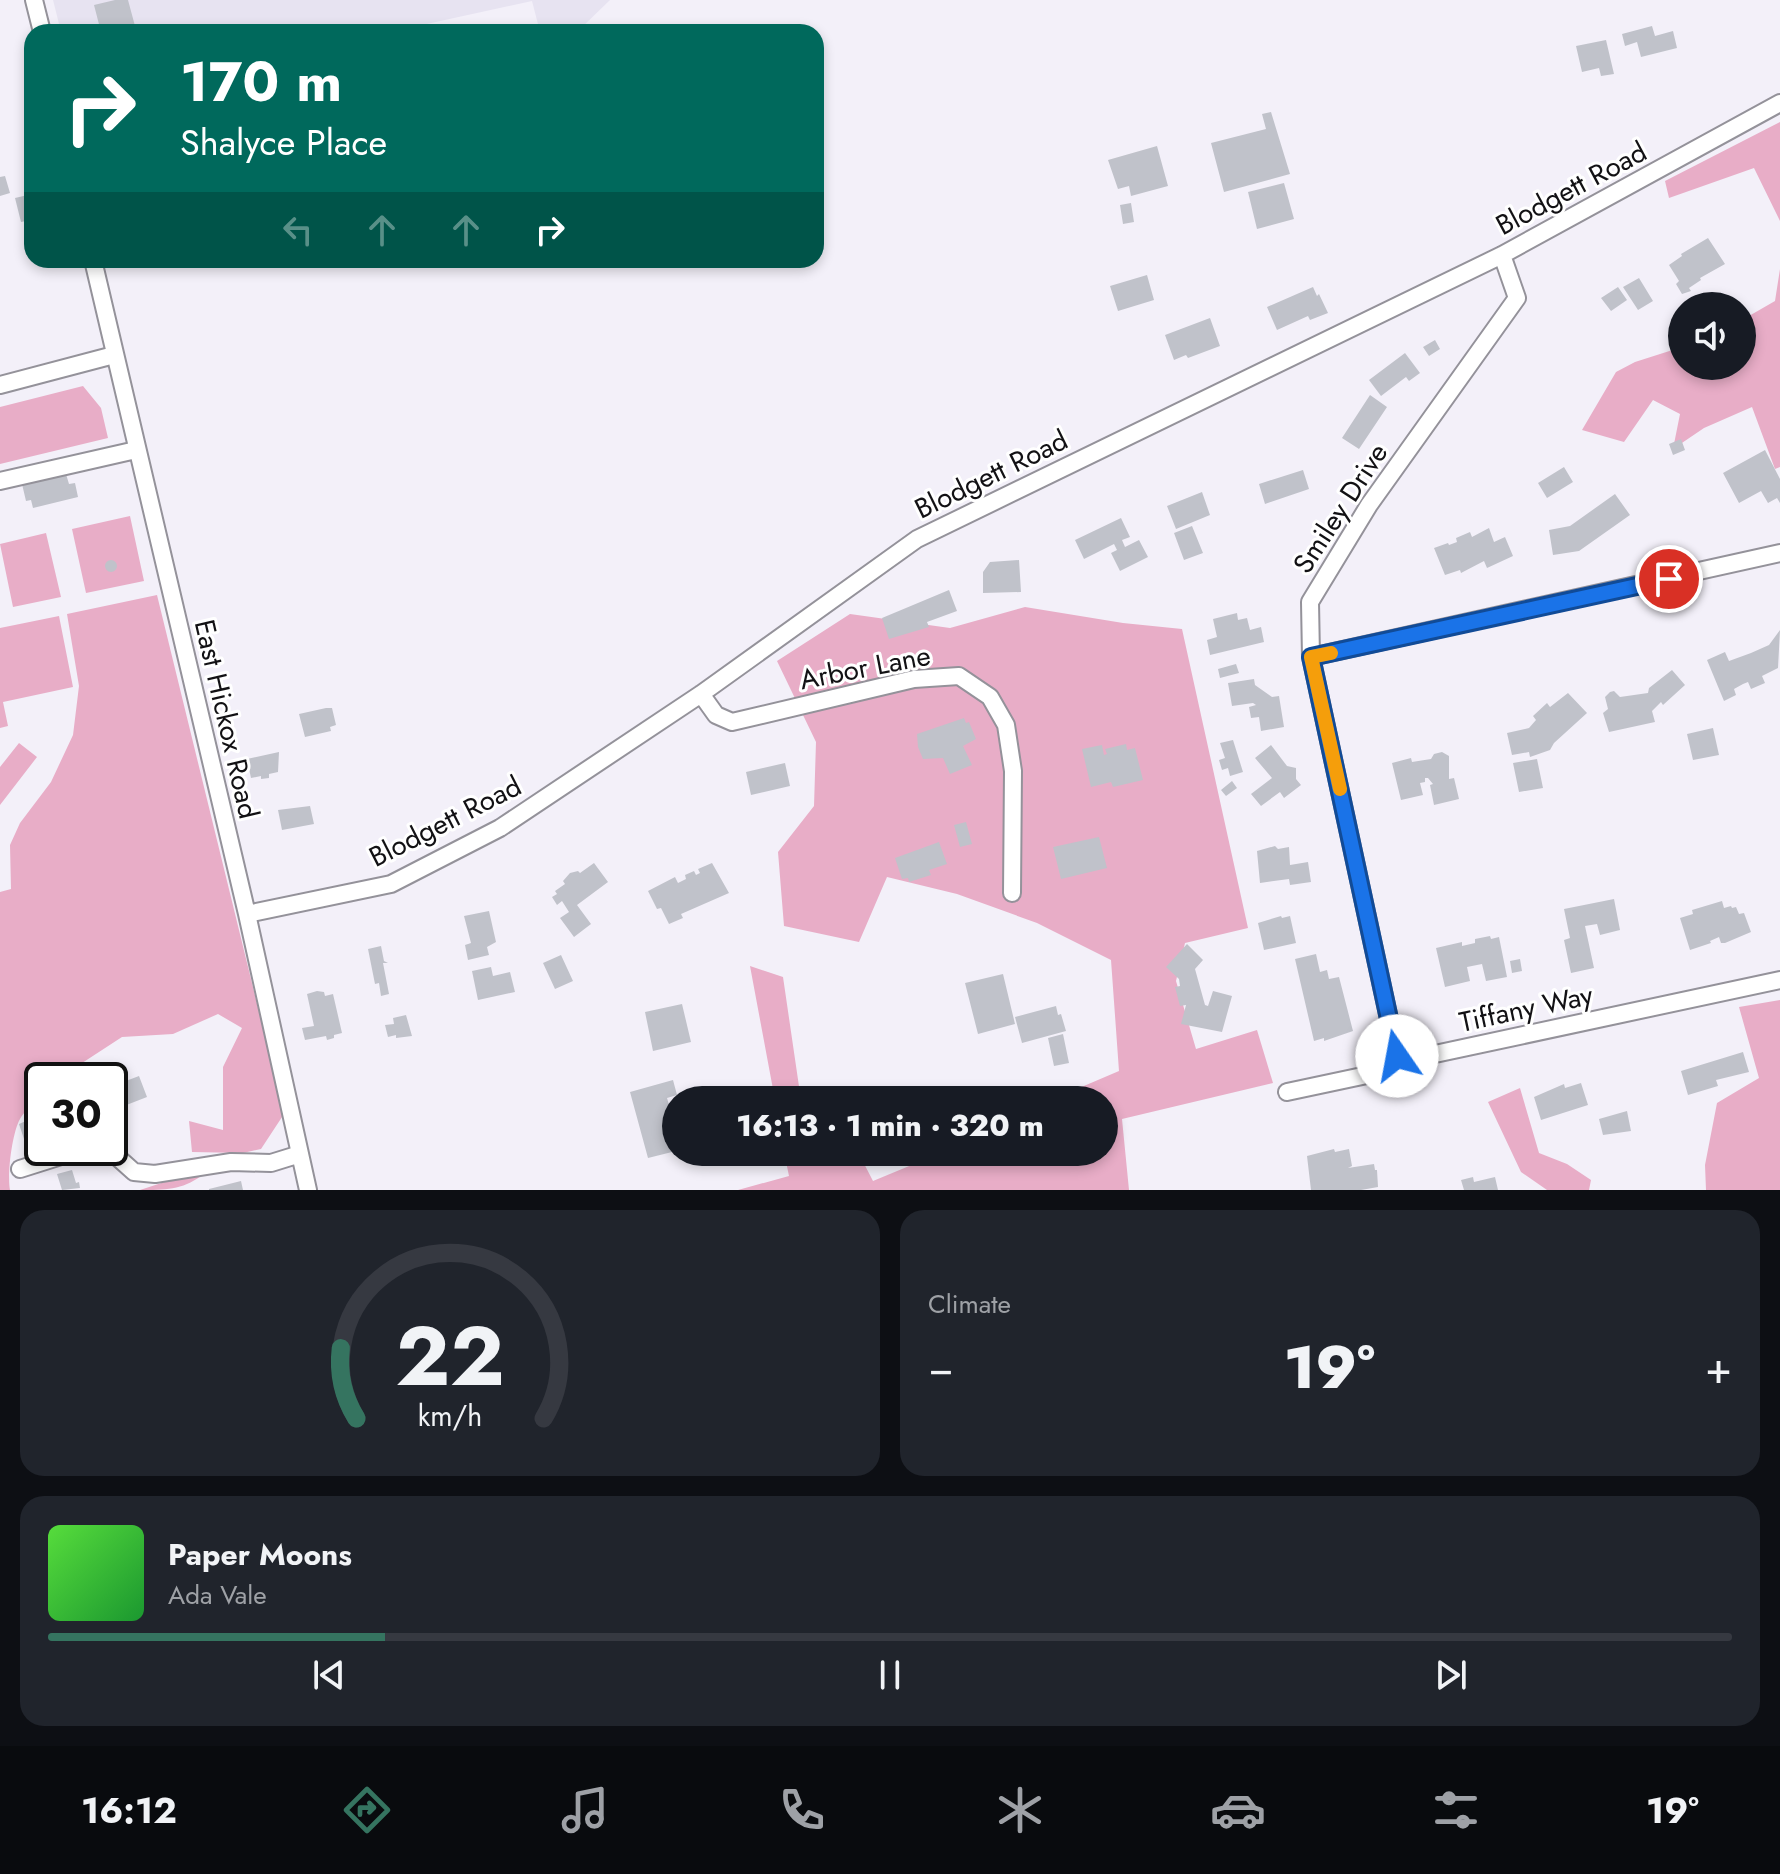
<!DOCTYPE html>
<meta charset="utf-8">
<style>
body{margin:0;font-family:Jost,sans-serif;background:#20242c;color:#f1f3f6;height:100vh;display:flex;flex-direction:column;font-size:30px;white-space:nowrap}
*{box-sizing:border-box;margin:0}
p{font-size:26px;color:#9ea1a6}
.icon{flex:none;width:44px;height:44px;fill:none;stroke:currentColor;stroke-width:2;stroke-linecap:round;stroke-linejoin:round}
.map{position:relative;height:1190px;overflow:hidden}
.details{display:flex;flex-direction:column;gap:20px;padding:20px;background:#0d0f14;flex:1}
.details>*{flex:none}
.top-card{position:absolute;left:24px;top:24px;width:800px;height:244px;border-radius:24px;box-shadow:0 4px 12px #0003;background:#00695c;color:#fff;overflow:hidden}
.fabs{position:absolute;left:1668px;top:292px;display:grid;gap:16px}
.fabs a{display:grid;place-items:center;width:88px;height:88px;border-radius:50%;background:#171b24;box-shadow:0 4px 12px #0003;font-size:40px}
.speed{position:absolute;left:24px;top:1062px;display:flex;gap:16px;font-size:40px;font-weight:700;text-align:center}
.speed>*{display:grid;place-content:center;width:104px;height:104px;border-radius:50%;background:#171b24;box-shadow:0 4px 12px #0003;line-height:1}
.speed .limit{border:4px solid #111;border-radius:12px;background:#fff;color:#111}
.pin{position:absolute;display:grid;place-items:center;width:68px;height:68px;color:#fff;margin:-34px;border:4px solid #fff;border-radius:50%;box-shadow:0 2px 8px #0007}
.me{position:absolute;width:88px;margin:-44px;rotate:348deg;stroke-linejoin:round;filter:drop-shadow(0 0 6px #0008)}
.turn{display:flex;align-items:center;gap:28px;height:168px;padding:0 24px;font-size:36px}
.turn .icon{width:104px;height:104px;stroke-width:2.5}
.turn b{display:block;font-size:56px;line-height:68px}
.lanes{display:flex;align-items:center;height:76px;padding:0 24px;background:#0003;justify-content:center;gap:40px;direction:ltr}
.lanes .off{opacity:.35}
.big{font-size:60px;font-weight:800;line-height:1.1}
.details .widget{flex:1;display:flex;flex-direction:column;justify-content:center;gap:12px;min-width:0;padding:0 28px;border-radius:24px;background:#20242c}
.details .dial{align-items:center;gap:0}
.dial svg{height:208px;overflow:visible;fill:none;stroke:#363941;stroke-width:7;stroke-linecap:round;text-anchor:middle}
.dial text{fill:#f1f3f6;stroke:none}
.song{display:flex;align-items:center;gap:24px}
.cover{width:96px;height:96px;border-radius:12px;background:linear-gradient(135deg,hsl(110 70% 55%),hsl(130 70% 35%))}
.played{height:8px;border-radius:4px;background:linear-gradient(90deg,#357460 20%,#363941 20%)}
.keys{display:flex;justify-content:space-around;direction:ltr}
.heat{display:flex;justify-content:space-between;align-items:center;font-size:44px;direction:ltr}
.details .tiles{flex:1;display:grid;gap:20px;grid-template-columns:1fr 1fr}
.widget:last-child{grid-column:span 2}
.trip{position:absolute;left:662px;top:1086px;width:456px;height:80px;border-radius:40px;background:#171b24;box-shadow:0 4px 12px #0003;font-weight:800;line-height:80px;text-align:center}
.menu{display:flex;height:128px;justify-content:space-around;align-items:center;background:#090b0e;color:#9ea1a6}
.menu .icon{width:56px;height:56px}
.menu .active{color:#357460}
.menu b{font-size:36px;color:#f1f3f6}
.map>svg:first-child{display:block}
.built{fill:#e7e3f1}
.green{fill:#e8adc7}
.building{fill:#c0c2ca}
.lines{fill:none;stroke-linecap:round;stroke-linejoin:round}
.minor-casing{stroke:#94929a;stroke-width:20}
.minor{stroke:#fff;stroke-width:16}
.route-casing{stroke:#114b97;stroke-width:20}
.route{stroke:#1a73e8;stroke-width:14}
.slow{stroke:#f59e0b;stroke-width:14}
.labels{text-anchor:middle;stroke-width:6;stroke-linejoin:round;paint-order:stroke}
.street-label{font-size:28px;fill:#121114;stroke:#fff}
</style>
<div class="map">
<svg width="1780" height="1190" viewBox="0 0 1780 1190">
<rect width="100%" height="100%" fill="#f3f0f9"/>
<!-- built -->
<path class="built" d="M 53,0 L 610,0 L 577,32 L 540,32 L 532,1 L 390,32 L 61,32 Z"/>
<!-- green -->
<path class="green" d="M 1780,122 L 1780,221 L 1754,168 L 1669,198 L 1665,181 Z
M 1780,269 L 1780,467 L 1775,469 L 1752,407 L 1704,428 L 1673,449 L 1680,414 L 1653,400 L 1624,442 L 1582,430 L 1616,372 L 1635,362 L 1682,347 L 1682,366 L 1742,366 L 1742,320 L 1775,301 Z
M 83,386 L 101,408 L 108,438 L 0,464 L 0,407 Z
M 130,516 L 144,581 L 86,593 L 72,529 Z
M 46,533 L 61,597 L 13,607 L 0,544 Z
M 157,595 L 284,1114 L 261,1149 L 243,1153 L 192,1152 L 189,1121 L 223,1130 L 223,1067 L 242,1028 L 218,1014 L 173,1034 L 122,1037 L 56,1080 L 42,1080 C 42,1096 28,1106 20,1119 C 12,1133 7,1175 10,1190 L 0,1190 L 0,892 L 11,889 L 10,845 L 20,823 L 51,782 L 73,735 L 79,686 L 67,614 Z
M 1025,607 L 1123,623 L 1182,629 L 1248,928 L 1185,943 L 1176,981 L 1196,1049 L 1257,1030 L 1273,1083 L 1122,1119 L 1129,1190 L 738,1190 L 789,1176 L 784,1152 L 858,1152 L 873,1181 L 943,1152 L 1104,1152 L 1104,1100 L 1051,1100 L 1119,1071 L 1111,960 L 1037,923 L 957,894 L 887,877 L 859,942 L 784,926 L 778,852 L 814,806 L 816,742 L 777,661 L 850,614 L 950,628 Z
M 59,616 L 73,687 L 3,702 L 8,726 L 0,728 L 0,628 Z
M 19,743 L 37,757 L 0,805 L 0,767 Z
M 750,966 L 783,977 L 801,1100 L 775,1100 Z
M 1780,1000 L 1780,1190 L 1706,1190 L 1705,1165 L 1717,1103 L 1759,1078 L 1739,1007 Z
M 1520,1088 L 1539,1153 L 1567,1164 L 1591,1180 L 1589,1190 L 1547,1190 L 1521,1172 L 1488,1102 Z
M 186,1175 L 201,1176 C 182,1190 165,1190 140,1190 Z"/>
<!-- building -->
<path class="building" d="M 115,0 L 128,0 L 135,26 L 101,32 L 94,5 Z
M 1652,26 L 1655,36 L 1673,31 L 1677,48 L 1641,57 L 1637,42 L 1625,46 L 1622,34 Z
M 1606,40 L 1614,74 L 1601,76 L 1599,68 L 1582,72 L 1576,46 Z
M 1271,112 L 1290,174 L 1224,192 L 1211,143 L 1266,129 L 1262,114 Z
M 1157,146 L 1168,186 L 1131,196 L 1129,186 L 1118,189 L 1108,160 Z
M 5,176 L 10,193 L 0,196 L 0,177 Z
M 1284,183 L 1294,219 L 1257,229 L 1248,192 Z
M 32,194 L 32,225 L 27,226 L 26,221 L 21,222 L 15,198 Z
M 1131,203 L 1134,222 L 1123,224 L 1120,205 Z
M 1708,238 L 1725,264 L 1700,278 L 1701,280 L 1689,288 L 1691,291 L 1682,294 L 1676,284 L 1679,281 L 1669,265 L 1682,256 L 1681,254 Z
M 1147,275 L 1154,300 L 1118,311 L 1110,286 Z
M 1639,278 L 1653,301 L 1638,310 L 1623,287 Z
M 1313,287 L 1317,296 L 1319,294 L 1328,313 L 1310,320 L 1308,316 L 1277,330 L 1267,307 Z
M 1618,287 L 1627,300 L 1611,311 L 1601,298 Z
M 1210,318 L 1220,346 L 1188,358 L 1186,355 L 1174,360 L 1165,335 Z
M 1435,340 L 1440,349 L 1429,356 L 1423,347 Z
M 1405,353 L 1420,373 L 1409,381 L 1406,377 L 1381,396 L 1369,380 Z
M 1370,395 L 1387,407 L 1359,449 L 1342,438 Z
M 1681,439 L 1685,450 L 1673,455 L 1669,444 Z
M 1765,450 L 1780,479 L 1780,503 L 1777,498 L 1768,503 L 1761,491 L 1739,503 L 1723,473 Z
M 1564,467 L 1573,482 L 1547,498 L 1538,483 Z
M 1303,470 L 1309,489 L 1265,504 L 1259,484 Z
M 66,474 L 69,484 L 75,483 L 78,497 L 33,508 L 31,500 L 26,501 L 22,484 Z
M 1202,492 L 1210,515 L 1176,529 L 1167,506 Z
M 1615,494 L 1630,515 L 1579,551 L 1553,555 L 1549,530 L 1570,526 Z
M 1121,518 L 1130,537 L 1122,540 L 1125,547 L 1139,540 L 1148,557 L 1120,571 L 1111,553 L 1117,550 L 1114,544 L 1084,559 L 1075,540 Z
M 1192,526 L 1203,553 L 1184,560 L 1174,533 Z
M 1489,528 L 1494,542 L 1505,537 L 1513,556 L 1487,568 L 1484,561 L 1461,573 L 1460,570 L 1445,575 L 1434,548 L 1448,543 L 1449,545 L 1457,542 L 1456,538 L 1470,532 L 1472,537 Z
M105 566a6 6 0 1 1 12 0a6 6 0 1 1-12 0Z
M 1019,560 L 1021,592 L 983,593 L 983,572 L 990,562 Z
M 949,590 L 957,611 L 927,622 L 929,627 L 889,639 L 882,618 Z
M 1237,613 L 1238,620 L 1247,618 L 1250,630 L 1261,627 L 1264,642 L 1210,655 L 1207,640 L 1217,637 L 1213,619 Z
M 1780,630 L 1778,668 L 1762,676 L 1765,683 L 1751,689 L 1748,682 L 1743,684 L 1734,689 L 1736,695 L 1724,701 L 1707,660 L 1725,652 L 1729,661 L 1751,653 L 1769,645 Z
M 1236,664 L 1239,673 L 1220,678 L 1218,669 Z
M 1672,670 L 1685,685 L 1663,705 L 1661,702 L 1652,711 L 1655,722 L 1609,732 L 1603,713 L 1608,709 L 1605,697 L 1610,692 L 1614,691 L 1620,697 L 1648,693 L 1649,688 Z
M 1254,679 L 1255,685 L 1272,697 L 1279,696 L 1284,727 L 1261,731 L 1259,717 L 1251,718 L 1249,707 L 1256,705 L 1253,703 L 1232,706 L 1228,683 Z
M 1568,693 L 1587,713 L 1554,743 L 1550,750 L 1530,757 L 1529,752 L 1512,755 L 1507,733 L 1529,728 L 1536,720 L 1533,716 L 1547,703 L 1550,707 Z
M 326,708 L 332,708 L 336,725 L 330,727 L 331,731 L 305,737 L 299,714 Z
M 964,718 L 966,723 L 969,722 L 976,739 L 963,746 L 972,765 L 950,774 L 943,758 L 923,759 L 918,747 L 917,734 Z
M 1713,728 L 1719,755 L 1693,760 L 1687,734 Z
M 1233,740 L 1243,772 L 1230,776 L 1228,768 L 1222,770 L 1219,760 L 1225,758 L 1220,743 Z
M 1126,744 L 1127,750 L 1135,748 L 1143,780 L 1113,787 L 1111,782 L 1091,787 L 1082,749 L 1102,745 L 1104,755 L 1107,754 L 1105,749 Z
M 1271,745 L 1287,766 L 1296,768 L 1296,779 L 1301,785 L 1284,798 L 1280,792 L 1261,806 L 1251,794 L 1272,778 L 1255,758 Z
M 279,752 L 278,772 L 269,774 L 269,778 L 261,779 L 261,776 L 251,778 L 247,759 Z
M 1442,752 L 1449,756 L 1449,779 L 1454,778 L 1459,799 L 1434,805 L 1430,785 L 1433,784 L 1428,778 L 1425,778 L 1425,782 L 1420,783 L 1423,795 L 1401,800 L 1392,763 L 1411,758 L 1412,762 L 1431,759 L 1434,754 Z
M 1537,759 L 1543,788 L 1519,792 L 1513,763 Z
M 785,763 L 790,786 L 751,795 L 746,772 Z
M 1232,781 L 1237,788 L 1226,796 L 1221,790 Z
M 310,806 L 314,824 L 282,830 L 278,810 Z
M 966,822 L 972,844 L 960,847 L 954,825 Z
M 1099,837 L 1107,868 L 1061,879 L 1053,847 Z
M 939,842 L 947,864 L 929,870 L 931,875 L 909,882 L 908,878 L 902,879 L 895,858 Z
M 1275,846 L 1278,849 L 1289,847 L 1290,865 L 1308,862 L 1311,882 L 1290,885 L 1289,879 L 1260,883 L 1257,851 Z
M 594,863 L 608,882 L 577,905 L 591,924 L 574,937 L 560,918 L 569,912 L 562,901 L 557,905 L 552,897 L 557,894 L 555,891 L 565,884 L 563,881 L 570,873 L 578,871 L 580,873 Z
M 712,863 L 729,893 L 681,914 L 683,918 L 669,924 L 661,908 L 657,909 L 648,891 L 675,877 L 678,883 L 686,879 L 685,875 L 694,871 L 696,875 L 700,873 L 698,869 Z
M 1614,899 L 1620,930 L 1600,935 L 1597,924 L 1585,926 L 1594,968 L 1571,973 L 1564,940 L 1570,938 L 1564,909 Z
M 1722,901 L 1724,908 L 1731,906 L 1732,908 L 1736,907 L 1739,914 L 1744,913 L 1751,932 L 1725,943 L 1721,943 L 1719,937 L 1710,941 L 1711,943 L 1690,950 L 1680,918 L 1693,914 L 1692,910 Z
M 489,911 L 496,942 L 487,947 L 489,955 L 468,960 L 465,945 L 471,943 L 464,916 Z
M 1281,916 L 1282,918 L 1290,916 L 1296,943 L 1264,950 L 1258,923 Z
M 1490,936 L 1491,939 L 1499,937 L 1507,977 L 1486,981 L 1482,964 L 1467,967 L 1470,981 L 1445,987 L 1436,948 L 1462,942 L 1462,946 L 1475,943 L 1475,939 Z
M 1187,944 L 1203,960 L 1195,969 L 1205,1005 L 1208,1006 L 1213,991 L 1232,996 L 1222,1032 L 1181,1024 L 1186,1005 L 1180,1006 L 1175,987 L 1180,986 L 1179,979 L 1166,967 Z
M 381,946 L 384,961 L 388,963 L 383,963 L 389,994 L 381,996 L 379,983 L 375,984 L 368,949 Z
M 1316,954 L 1320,972 L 1327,970 L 1329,979 L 1339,977 L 1353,1031 L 1324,1041 L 1324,1038 L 1314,1041 L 1295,959 Z
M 561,955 L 573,981 L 555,989 L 543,963 Z
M 1520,959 L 1522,971 L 1512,973 L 1510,961 Z
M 491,967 L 493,976 L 510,972 L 515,992 L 478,1000 L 472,971 Z
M 1003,974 L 1015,1024 L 978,1034 L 965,983 Z
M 317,991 L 324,992 L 325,996 L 333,994 L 342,1033 L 334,1035 L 334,1038 L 327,1040 L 326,1036 L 305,1040 L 302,1028 L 314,1026 L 307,994 Z
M 682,1004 L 691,1042 L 653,1051 L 645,1012 Z
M 1056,1006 L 1058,1015 L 1061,1014 L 1066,1031 L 1022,1043 L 1015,1017 Z
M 406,1015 L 412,1036 L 396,1038 L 396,1035 L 388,1037 L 385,1025 L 394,1024 L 393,1018 Z
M 1063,1034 L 1069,1063 L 1054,1066 L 1048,1038 Z
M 1743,1052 L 1749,1072 L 1716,1080 L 1718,1086 L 1688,1095 L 1681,1071 Z
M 83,1070 L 87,1080 L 72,1080 L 71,1075 Z
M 139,1076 L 147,1097 L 111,1111 L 110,1088 L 113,1086 L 110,1080 L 116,1078 L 118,1084 Z
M 673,1080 L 677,1095 L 667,1098 L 670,1108 L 676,1106 L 676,1146 L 671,1148 L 672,1152 L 648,1158 L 630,1092 Z
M 1581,1083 L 1588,1105 L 1541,1120 L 1534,1097 L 1564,1084 L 1565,1088 Z
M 1068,1087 L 1070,1100 L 1060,1100 L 1057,1089 Z
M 1627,1111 L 1631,1131 L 1603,1135 L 1599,1119 Z
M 42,1114 L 42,1138 L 25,1142 L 19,1124 Z
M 1334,1149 L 1335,1152 L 1349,1149 L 1352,1166 L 1348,1168 L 1374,1164 L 1375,1170 L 1377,1170 L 1378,1187 L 1361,1190 L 1311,1190 L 1307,1156 Z
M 779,1152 L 796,1152 L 798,1160 L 780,1165 Z
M 72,1170 L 76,1183 L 79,1182 L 80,1188 L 62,1190 L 57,1174 Z
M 1473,1177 L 1474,1182 L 1495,1177 L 1498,1190 L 1464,1190 L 1461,1180 Z
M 241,1181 L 243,1190 L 209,1190 L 209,1189 Z"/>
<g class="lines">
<defs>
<path id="minor" d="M 34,0 L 42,32
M 93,260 L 247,914 L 308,1190
M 0,385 L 114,355
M 0,481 L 136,450
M 1311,657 L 1780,553
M 701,694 L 716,715 L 732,722 L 914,679 L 959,676 L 990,697 L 1006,725 L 1013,771 L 1012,893
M 247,914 L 391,884 L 500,828 L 701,694 L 917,539 L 1502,255 L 1780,103
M 1397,1056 L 1311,657 L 1310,602 L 1369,505 L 1517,298 L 1502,255
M 1287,1092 L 1367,1075 L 1397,1056 L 1421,1057 L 1780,980
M 20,1169 L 80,1150 L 115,1155 L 134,1172 L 155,1174 L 231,1162 L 271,1163 L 300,1154"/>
</defs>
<!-- minor casing -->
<use href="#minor" class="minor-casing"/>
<!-- minor -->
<use href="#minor" class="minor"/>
</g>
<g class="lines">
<defs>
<path id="route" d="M 1397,1056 L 1311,657 L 1669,579"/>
</defs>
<!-- route casing -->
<use href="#route" class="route-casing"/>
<!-- route -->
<use href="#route" class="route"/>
<!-- slow -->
<path class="slow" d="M 1331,653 L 1311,657 L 1340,789"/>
</g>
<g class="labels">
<!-- street labels -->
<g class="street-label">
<text transform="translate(1571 188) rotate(-28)" y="10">Blodgett Road</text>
<text transform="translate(991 474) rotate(-26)" y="10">Blodgett Road</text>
<text transform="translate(1340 508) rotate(-57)" y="10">Smiley Drive</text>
<text transform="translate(865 667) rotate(-11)" y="10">Arbor Lane</text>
<text transform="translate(227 719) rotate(77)" y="10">East Hickox Road</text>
<text transform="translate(445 821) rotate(-27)" y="10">Blodgett Road</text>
<text transform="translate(1526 1008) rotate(-12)" y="10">Tiffany Way</text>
</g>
</g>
</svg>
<div class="fabs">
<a><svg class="icon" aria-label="sound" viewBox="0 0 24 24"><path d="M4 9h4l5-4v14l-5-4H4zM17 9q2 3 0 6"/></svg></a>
</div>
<div class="speed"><div class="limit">30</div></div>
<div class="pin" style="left:1669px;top:579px;background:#d93025"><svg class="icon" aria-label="arrive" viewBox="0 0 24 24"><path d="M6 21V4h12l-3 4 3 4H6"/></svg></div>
<svg class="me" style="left:1397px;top:1056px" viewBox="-20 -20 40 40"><circle r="19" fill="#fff"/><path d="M0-13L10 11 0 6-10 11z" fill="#1a73e8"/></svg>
<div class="trip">16:13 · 1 min · 320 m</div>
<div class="top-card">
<div class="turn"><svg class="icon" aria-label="right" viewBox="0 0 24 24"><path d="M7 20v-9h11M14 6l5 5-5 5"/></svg><div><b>170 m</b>Shalyce Place</div></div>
<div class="lanes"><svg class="icon off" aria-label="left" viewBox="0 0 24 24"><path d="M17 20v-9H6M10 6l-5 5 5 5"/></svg><svg class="icon off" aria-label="ahead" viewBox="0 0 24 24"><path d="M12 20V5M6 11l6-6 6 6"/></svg><svg class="icon off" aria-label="ahead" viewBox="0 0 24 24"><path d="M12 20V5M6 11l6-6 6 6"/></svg><svg class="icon" aria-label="right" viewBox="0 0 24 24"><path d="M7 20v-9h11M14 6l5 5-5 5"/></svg></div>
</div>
</div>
<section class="details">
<div class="tiles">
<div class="widget dial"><svg viewBox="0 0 100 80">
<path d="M14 69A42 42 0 1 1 86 69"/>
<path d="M14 69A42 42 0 0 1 8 42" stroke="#357460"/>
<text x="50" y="56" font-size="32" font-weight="700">22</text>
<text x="50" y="72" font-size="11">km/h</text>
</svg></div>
<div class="widget"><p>Climate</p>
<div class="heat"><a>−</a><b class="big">19°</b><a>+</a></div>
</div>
<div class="widget">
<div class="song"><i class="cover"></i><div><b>Paper Moons</b><p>Ada Vale</p></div></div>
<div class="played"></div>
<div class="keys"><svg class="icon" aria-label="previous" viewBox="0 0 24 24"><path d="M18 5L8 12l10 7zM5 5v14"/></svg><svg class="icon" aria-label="pause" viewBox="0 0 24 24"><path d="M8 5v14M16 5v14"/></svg><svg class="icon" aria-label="next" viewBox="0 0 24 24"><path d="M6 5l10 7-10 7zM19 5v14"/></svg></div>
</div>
</div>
</section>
<nav class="menu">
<b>16:12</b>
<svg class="icon active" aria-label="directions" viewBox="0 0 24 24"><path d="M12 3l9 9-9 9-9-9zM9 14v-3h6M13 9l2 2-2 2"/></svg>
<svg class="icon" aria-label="music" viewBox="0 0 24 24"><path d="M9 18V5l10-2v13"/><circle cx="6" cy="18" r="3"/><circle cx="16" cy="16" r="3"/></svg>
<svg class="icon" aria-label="phone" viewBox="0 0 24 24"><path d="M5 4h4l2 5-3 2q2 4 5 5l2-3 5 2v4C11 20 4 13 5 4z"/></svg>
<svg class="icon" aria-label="climate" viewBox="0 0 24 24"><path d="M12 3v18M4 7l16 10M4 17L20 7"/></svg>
<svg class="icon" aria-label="car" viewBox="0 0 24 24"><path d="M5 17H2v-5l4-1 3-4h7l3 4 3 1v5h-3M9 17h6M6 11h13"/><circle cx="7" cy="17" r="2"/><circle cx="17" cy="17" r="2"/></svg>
<svg class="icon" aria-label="filters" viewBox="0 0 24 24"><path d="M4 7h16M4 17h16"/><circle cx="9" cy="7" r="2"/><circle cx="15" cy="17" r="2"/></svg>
<b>19°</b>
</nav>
